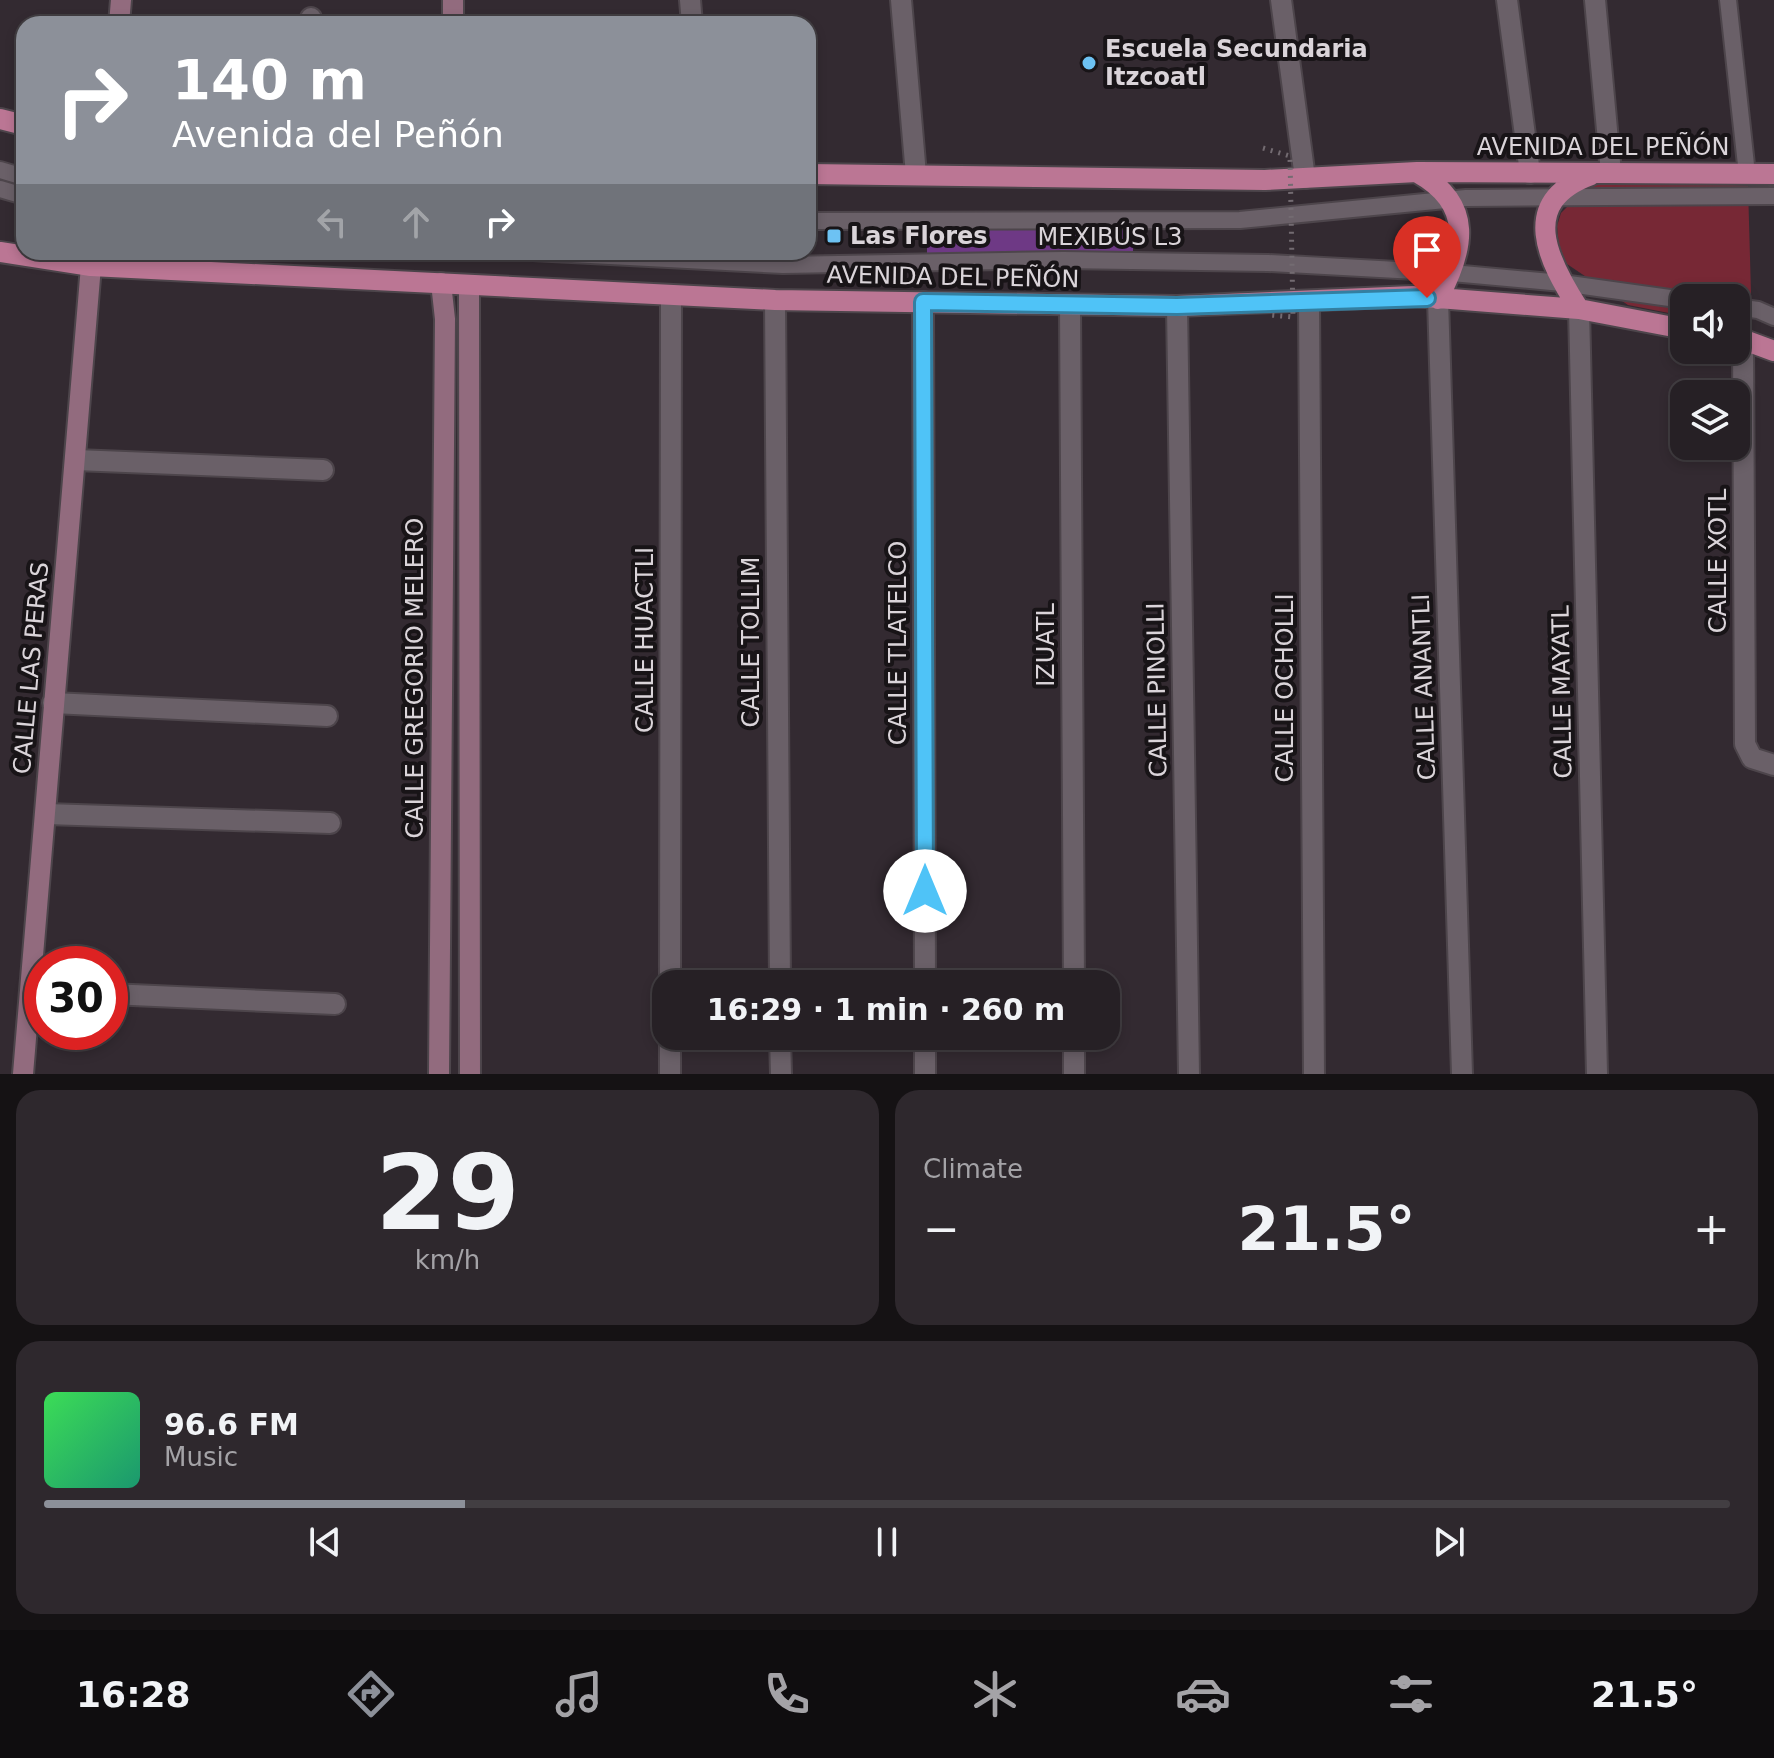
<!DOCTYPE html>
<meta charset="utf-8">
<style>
body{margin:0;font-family:"DejaVu Sans",sans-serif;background:#2e282d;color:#f1f3f6;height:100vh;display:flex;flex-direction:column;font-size:30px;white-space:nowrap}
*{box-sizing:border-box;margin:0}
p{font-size:26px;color:#a4a3a7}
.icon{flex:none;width:44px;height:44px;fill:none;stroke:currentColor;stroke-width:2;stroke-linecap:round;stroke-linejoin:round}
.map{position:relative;height:1074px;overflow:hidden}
.side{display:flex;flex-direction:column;gap:16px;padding:16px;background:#151214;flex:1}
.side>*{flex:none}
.banner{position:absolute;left:16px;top:16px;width:800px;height:244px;border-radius:24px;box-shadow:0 4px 12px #0003,0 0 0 2px #423e42;background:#8c9099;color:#fff;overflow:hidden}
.buttons{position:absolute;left:1670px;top:284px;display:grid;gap:16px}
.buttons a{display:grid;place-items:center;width:80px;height:80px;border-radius:16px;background:#262025;box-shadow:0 4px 12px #0003,0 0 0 2px #423e42;font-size:40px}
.speed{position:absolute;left:24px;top:946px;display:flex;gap:16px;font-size:40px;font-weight:700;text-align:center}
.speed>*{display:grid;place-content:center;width:104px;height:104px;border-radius:50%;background:#262025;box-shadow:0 4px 12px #0003,0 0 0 2px #423e42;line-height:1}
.speed .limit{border:12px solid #d22;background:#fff;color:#111}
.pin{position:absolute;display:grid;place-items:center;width:68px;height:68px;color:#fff;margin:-82px -34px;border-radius:50% 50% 50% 0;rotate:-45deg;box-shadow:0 0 8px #0007}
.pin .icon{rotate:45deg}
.me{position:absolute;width:88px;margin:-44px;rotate:0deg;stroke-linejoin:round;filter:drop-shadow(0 0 6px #0008)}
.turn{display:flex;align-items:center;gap:28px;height:168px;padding:0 24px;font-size:36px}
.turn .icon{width:104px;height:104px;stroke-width:2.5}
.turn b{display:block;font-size:56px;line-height:68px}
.lanes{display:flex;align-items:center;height:76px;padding:0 24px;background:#0003;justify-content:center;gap:40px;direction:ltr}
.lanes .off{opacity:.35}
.big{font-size:60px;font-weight:700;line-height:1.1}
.side .widget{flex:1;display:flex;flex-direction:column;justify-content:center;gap:12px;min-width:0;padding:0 28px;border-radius:24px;background:#2e282d}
.side .dial{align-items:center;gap:0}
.dial b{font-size:104px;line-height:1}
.song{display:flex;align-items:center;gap:24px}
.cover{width:96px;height:96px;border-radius:12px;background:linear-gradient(135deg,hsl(130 70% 55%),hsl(160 70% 35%))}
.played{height:8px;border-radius:4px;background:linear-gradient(90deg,#8c9099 25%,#423e42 25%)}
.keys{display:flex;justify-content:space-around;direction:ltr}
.heat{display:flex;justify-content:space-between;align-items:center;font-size:44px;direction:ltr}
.side .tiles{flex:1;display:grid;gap:16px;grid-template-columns:1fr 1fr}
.widget:last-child{grid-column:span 2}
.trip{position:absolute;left:652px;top:970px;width:468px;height:80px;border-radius:24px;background:#262025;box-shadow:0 4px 12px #0003,0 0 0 2px #423e42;font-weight:700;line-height:80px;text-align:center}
.dock{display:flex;height:128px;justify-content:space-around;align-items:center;background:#0f0d0f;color:#a4a3a7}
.dock .icon{width:56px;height:56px}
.dock .on{color:#8c9099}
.dock b{font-size:36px;color:#f1f3f6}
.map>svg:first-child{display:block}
.green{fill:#772835}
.building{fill:#6e3985}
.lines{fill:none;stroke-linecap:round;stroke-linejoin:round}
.lane-casing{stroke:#4d454b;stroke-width:20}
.street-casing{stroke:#4d454b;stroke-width:24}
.secondary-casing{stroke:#4d454b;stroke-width:24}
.primary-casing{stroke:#4d454b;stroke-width:24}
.lane{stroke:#6a6068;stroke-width:16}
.street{stroke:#6a6068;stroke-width:20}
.secondary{stroke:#926b7e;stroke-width:20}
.primary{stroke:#bb7694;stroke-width:20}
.path-bridge{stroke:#736b71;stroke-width:5;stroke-dasharray:2 6;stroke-linecap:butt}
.route-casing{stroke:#337fa1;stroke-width:20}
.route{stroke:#4fc3f7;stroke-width:14}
.poi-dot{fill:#6dc2f3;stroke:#181417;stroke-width:3}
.labels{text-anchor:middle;stroke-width:8;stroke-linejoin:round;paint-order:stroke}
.poi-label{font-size:24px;font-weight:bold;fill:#dad4d9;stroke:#181417;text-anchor:start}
.street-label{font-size:24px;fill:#dad4d9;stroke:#181417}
</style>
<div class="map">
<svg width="1774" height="1074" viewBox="0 0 1774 1074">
<rect width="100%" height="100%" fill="#332a31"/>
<!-- green -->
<path class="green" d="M 1617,177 L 1748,186 L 1752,329 L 1736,326 L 1736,298 L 1684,298 L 1684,316 L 1628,305 L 1567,264 L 1559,246 L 1557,226 L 1561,213 L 1584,190 L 1597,183 Z"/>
<!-- building -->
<path class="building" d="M 1133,226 L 1133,251 L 927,254 L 927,230 Z
M 712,252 L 766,252 L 766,257 L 712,255 Z"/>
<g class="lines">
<defs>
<path id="lane" d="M 1728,0 L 1747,174
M 0,170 L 24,177
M 0,189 L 24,196
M 808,221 L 1240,220 L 1466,198 L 1774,196
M 533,252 L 783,265 L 1063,260 L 1268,263 L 1452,273 L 1562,283 L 1684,300
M 1736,307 L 1758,310 L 1774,317"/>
<path id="street" d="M 690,0 L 692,24
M 901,0 L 916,175
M 1281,0 L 1305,178
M 1507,0 L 1530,173
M 1595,0 L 1611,173
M 311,24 L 311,18
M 1438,299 L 1462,1074
M 775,300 L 780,984
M 1309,301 L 1314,1074
M 923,302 L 925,984
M 1070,305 L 1074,984
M 1177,306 L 1189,1074
M 1579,309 L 1597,1074
M 1743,338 L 1745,744 L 1752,758 L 1774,765
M 76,460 L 323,470
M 53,703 L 327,716
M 46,814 L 330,823
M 670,984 L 671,295
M 110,994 L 335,1004
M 780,1036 L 781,1074
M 925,1036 L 925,1074
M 1074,1036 L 1074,1074
M 670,1074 L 670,1036"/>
<path id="secondary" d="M 453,0 L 453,24
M 119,24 L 121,0
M 469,285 L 470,1074
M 23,1074 L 91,266
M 439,1074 L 445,319 L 441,283"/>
<path id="primary" d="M 0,119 L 24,125
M 1418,173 C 1475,205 1464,250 1438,299
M 808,174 L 1265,180 L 1417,172 L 1774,174
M 0,252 L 91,266 L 775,300 L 1177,306 L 1413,296 L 1579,309 L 1684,329
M 1579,309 C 1548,261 1517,202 1591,175
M 1736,337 L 1774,351"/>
</defs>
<!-- lane casing -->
<use href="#lane" class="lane-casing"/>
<!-- street casing -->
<use href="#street" class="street-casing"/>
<!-- secondary casing -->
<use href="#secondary" class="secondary-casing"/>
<!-- primary casing -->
<use href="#primary" class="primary-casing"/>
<!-- lane -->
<use href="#lane" class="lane"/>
<!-- street -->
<use href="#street" class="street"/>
<!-- secondary -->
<use href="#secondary" class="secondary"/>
<!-- primary -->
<use href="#primary" class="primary"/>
<!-- path-bridge -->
<path class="path-bridge" d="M 1263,148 L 1290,156 L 1293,317 L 1270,315"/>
</g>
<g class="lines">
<defs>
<path id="route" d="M 925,891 L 923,302 L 1177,306 L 1427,298"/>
</defs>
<!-- route casing -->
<use href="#route" class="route-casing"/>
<!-- route -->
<use href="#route" class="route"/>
</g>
<!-- markers -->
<g class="poi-dot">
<circle cx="1089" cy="63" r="8"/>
<rect x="826" y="228" width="16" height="16" rx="4"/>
</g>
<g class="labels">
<!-- poi labels -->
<g class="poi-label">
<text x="1105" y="57">Escuela Secundaria<tspan x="1105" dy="28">Itzcoatl</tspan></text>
<text x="850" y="244">Las Flores</text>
</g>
<!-- street labels -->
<g class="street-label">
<text x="1603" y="155">AVENIDA DEL PEÑÓN</text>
<text x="1110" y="245">MEXIBÚS L3</text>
<text transform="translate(953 277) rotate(1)" y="8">AVENIDA DEL PEÑÓN</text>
<text transform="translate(1718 561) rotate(-90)" y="8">CALLE XOTL</text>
<text transform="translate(645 640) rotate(-90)" y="8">CALLE HUACTLI</text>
<text transform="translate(751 642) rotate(-90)" y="8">CALLE TOLLIM</text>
<text transform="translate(898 643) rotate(-90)" y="8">CALLE TLATELCO</text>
<text transform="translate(1046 645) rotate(-90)" y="8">IZUATL</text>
<text transform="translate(31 668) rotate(-85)" y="8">CALLE LAS PERAS</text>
<text transform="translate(415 678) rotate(-90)" y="8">CALLE GREGORIO MELERO</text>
<text transform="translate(1424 687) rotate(-92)" y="8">CALLE ANANTLI</text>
<text transform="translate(1285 688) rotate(-90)" y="8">CALLE OCHOLLI</text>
<text transform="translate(1157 690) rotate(-91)" y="8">CALLE PINOLLI</text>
<text transform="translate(1562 692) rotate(-91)" y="8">CALLE MAYATL</text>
</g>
</g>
</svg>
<div class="buttons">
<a><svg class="icon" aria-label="sound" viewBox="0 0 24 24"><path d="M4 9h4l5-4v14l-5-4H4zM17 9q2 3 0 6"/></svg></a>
<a><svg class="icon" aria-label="layers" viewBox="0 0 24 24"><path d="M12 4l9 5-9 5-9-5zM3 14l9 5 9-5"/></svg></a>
</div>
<div class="speed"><div class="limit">30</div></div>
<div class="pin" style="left:1427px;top:298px;background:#d93025"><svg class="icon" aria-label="arrive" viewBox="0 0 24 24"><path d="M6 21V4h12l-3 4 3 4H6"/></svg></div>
<svg class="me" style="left:925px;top:891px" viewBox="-20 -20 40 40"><circle r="19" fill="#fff"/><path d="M0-13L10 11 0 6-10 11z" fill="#4fc3f7"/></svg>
<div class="trip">16:29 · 1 min · 260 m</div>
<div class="banner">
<div class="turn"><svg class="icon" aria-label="right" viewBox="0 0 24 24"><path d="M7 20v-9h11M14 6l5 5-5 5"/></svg><div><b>140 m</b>Avenida del Peñón</div></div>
<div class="lanes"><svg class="icon off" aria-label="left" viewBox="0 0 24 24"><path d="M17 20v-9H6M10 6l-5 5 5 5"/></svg><svg class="icon off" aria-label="ahead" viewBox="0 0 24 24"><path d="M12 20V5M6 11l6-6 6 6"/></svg><svg class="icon" aria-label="right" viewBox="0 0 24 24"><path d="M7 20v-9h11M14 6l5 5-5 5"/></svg></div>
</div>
</div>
<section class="side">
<div class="tiles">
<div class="widget dial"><b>29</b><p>km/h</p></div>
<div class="widget"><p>Climate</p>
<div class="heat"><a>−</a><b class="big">21.5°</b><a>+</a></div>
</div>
<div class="widget">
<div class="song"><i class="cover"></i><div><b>96.6 FM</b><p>Music</p></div></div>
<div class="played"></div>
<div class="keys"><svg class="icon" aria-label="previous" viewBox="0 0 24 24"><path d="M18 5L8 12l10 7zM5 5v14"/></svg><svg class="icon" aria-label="pause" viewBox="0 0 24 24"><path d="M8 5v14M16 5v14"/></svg><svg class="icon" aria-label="next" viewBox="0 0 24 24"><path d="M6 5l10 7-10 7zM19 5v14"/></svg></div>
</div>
</div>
</section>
<nav class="dock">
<b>16:28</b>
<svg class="icon on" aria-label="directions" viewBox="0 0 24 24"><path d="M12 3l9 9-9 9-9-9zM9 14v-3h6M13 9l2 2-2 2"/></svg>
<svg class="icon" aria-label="music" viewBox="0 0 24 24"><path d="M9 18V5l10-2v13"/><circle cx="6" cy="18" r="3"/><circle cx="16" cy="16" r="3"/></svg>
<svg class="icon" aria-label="phone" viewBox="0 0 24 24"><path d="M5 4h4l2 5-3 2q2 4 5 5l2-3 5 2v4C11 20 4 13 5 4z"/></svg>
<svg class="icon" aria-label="climate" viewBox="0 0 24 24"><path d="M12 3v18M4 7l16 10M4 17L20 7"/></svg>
<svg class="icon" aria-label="car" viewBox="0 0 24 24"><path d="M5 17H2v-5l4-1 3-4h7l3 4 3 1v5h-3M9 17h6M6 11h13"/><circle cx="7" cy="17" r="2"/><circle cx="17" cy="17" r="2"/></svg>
<svg class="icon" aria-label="filters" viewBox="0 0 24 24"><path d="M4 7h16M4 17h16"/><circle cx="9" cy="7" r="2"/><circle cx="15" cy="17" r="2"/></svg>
<b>21.5°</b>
</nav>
